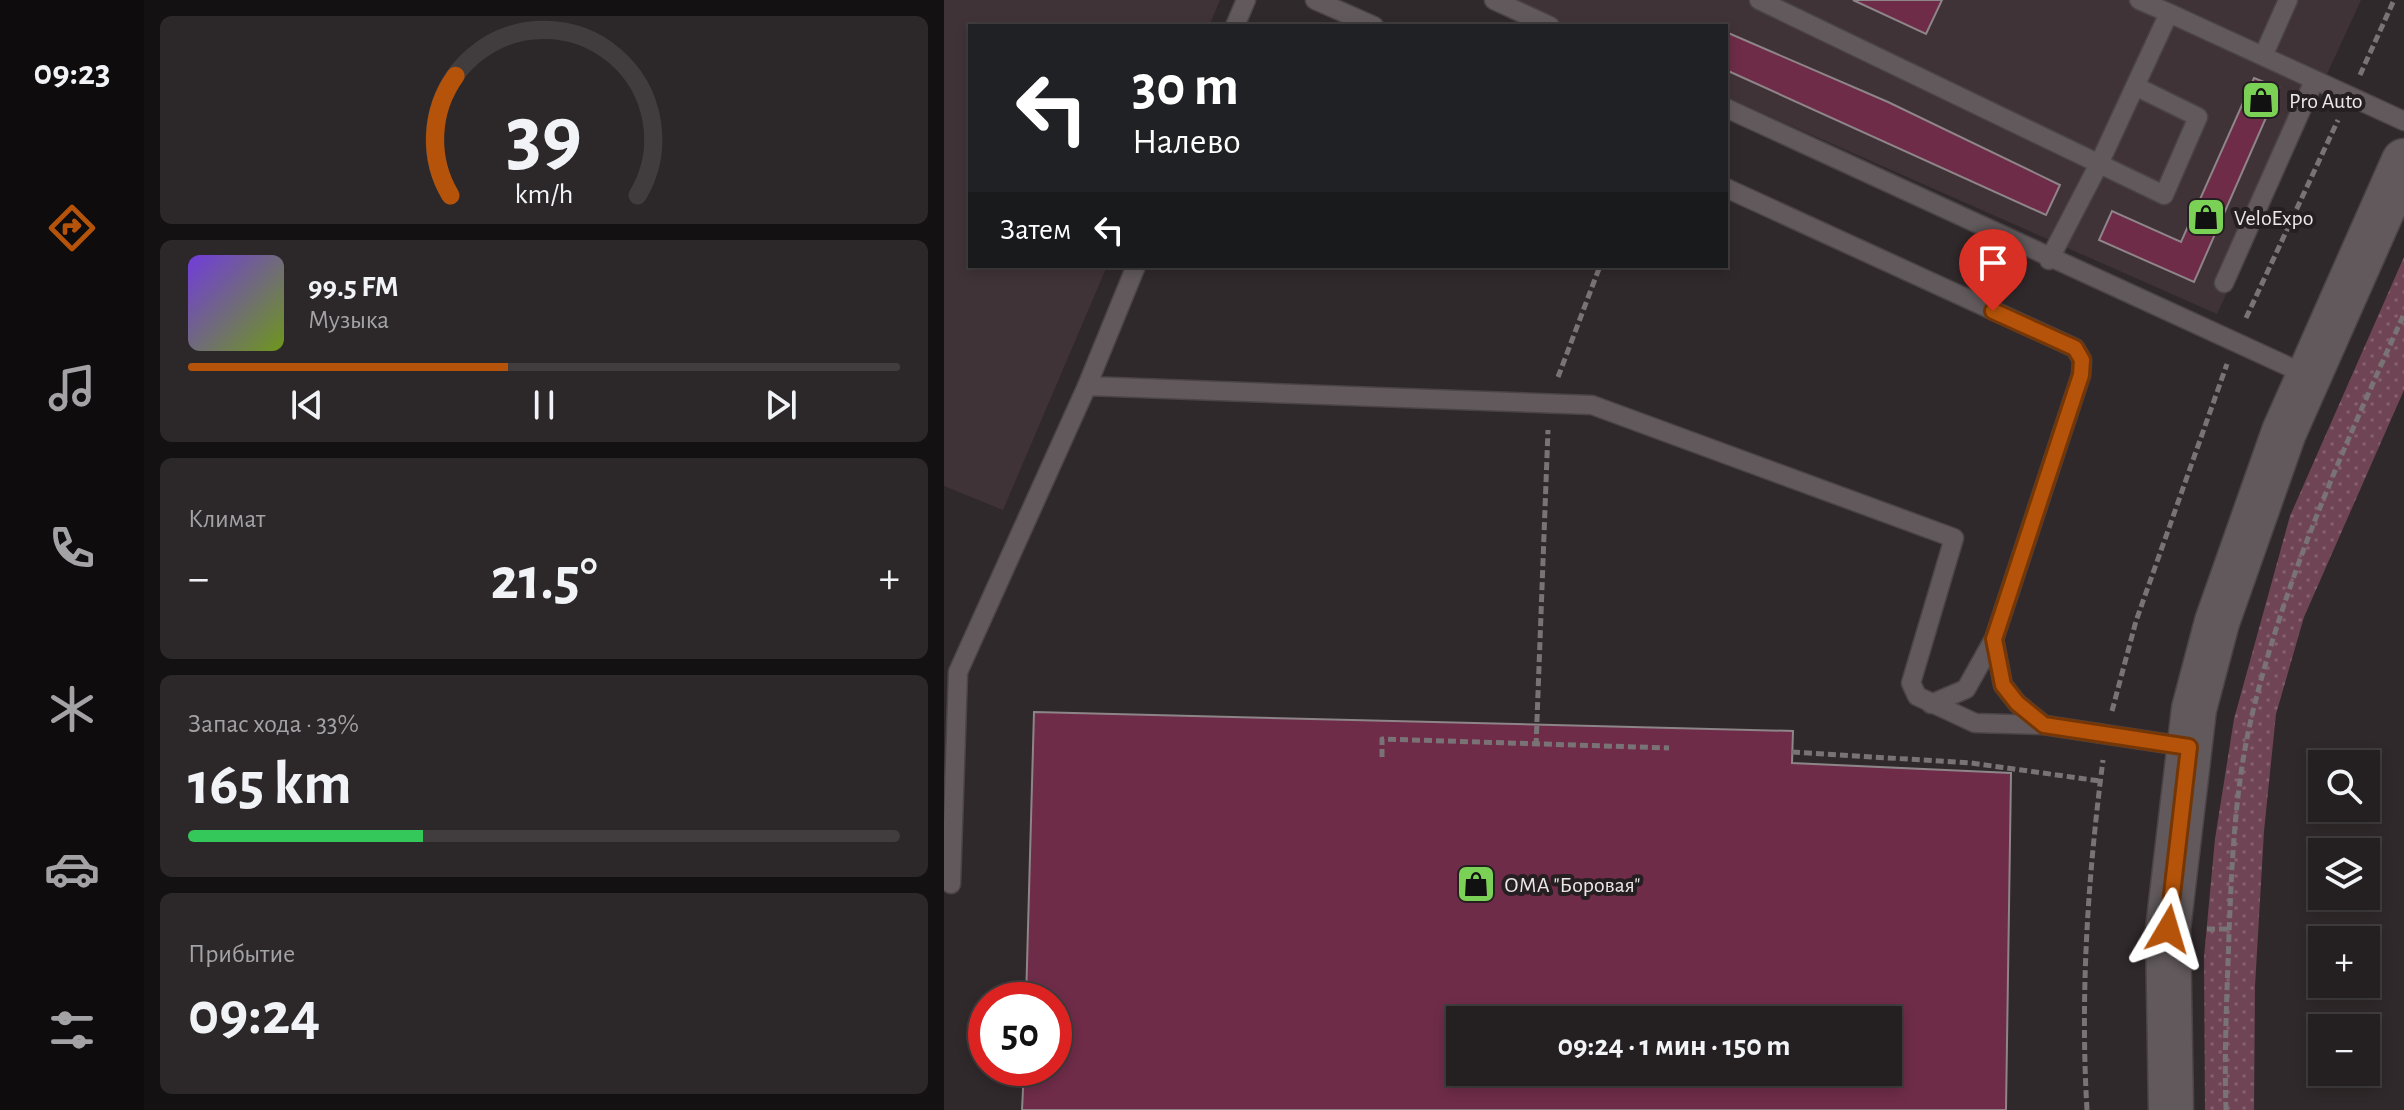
<!DOCTYPE html>
<html lang="ru">
<meta charset="utf-8">
<style>
body{margin:0;font-family:"Alegreya Sans",sans-serif;background:#2c2729;color:#f1f3f6;height:100vh;display:flex;flex-direction:column;font-size:30px;white-space:nowrap}
*{box-sizing:border-box;margin:0}
p{font-size:26px;color:#a3a2a5}
.icon{flex:none;width:44px;height:44px;fill:none;stroke:currentColor;stroke-width:2;stroke-linecap:round;stroke-linejoin:round}
.map{position:relative;flex:1;overflow:hidden}
.drawer{display:flex;flex-direction:column;gap:16px;padding:16px;background:#141112;width:800px}
.drawer>*{flex:none}
.banner{position:absolute;left:24px;top:24px;width:760px;height:244px;border-radius:0px;box-shadow:0 4px 12px #0003,0 0 0 2px #413d3e;background:#202124;color:#fff;overflow:hidden}
.controls{position:absolute;left:1364px;top:750px;display:grid;gap:16px}
.controls a{display:grid;place-items:center;width:72px;height:72px;border-radius:0px;background:#241f20;box-shadow:0 4px 12px #0003,0 0 0 2px #413d3e;font-size:40px}
.speed{position:absolute;left:24px;top:982px;display:flex;gap:16px;font-size:40px;font-weight:700;text-align:center}
.speed>*{display:grid;place-content:center;width:104px;height:104px;border-radius:50%;background:#241f20;box-shadow:0 4px 12px #0003,0 0 0 2px #413d3e;line-height:1}
.speed .limit{border:12px solid #d22;background:#fff;color:#111}
.pin{position:absolute;display:grid;place-items:center;width:68px;height:68px;color:#fff;margin:-82px -34px;border-radius:50% 50% 50% 0;rotate:-45deg;box-shadow:0 0 8px #0007}
.pin .icon{rotate:45deg}
.me{position:absolute;width:88px;margin:-44px;rotate:7deg;stroke-linejoin:round;filter:drop-shadow(0 0 6px #0008)}
.turn{display:flex;align-items:center;gap:28px;height:168px;padding:0 32px;font-size:36px}
.turn .icon{width:104px;height:104px;stroke-width:2.5}
.turn b{display:block;font-size:56px;line-height:68px}
.then{display:flex;align-items:center;height:76px;padding:0 32px;background:#0003;gap:16px;font-size:30px}
.big{font-size:60px;font-weight:600;line-height:1.1}
.drawer .tile{flex:1;display:flex;flex-direction:column;justify-content:center;gap:12px;min-width:0;padding:0 28px;border-radius:12px;background:#2c2729}
.drawer .dial{align-items:center;gap:0}
.dial svg{height:208px;overflow:visible;fill:none;stroke:#413d3e;stroke-width:7;stroke-linecap:round;text-anchor:middle}
.dial text{fill:#f1f3f6;stroke:none}
.song{display:flex;align-items:center;gap:24px}
.cover{width:96px;height:96px;border-radius:12px;background:linear-gradient(135deg,hsl(260 70% 55%),hsl(80 70% 35%))}
.played{height:8px;border-radius:4px;background:linear-gradient(90deg,#b45309 45%,#413d3e 45%)}
.keys{display:flex;justify-content:space-around;direction:ltr}
.heat{display:flex;justify-content:space-between;align-items:center;font-size:44px;direction:ltr}
.charge{height:12px;border-radius:6px;background:linear-gradient(90deg,#34c759 33%,#413d3e 0)}
.trip{position:absolute;left:502px;top:1006px;width:456px;height:80px;border-radius:0px;background:#241f20;box-shadow:0 4px 12px #0003,0 0 0 2px #413d3e;font-weight:600;line-height:80px;text-align:center}
main{display:flex;flex:1;min-height:0}
.tabs{display:flex;flex-direction:column;width:144px;justify-content:space-around;align-items:center;background:#0e0c0d;color:#a3a2a5}
.tabs .icon{width:56px;height:56px}
.tabs .on{color:#b45309}
.tabs b{font-size:36px;color:#f1f3f6}
.map>svg:first-child{display:block}
.built{fill:#403338}
.grass{fill:url(#grass-dots)}
.building{fill:#6e2c49;stroke:#8e8588;stroke-width:2;fill-rule:evenodd}
.lines{fill:none;stroke-linecap:round;stroke-linejoin:round}
.lane-casing{stroke:#4b4447;stroke-width:21}
.secondary-casing{stroke:#4b4447;stroke-width:47}
.path{stroke:#797375;stroke-width:5;stroke-dasharray:8 4;stroke-linecap:butt}
.lane{stroke:#61595c;stroke-width:18}
.secondary{stroke:#61595c;stroke-width:44}
.route-casing{stroke:#753606;stroke-width:20}
.route{stroke:#b45309;stroke-width:14}
.labels{text-anchor:middle;stroke-width:8;stroke-linejoin:round;paint-order:stroke}
.poi-label{font-size:22px;fill:#ece7e9;stroke:#261f22;text-anchor:start}
</style>
<main>
<nav class="tabs">
<b>09:23</b>
<svg class="icon on" aria-label="directions" viewBox="0 0 24 24"><path d="M12 3l9 9-9 9-9-9zM9 14v-3h6M13 9l2 2-2 2"/></svg>
<svg class="icon" aria-label="music" viewBox="0 0 24 24"><path d="M9 18V5l10-2v13"/><circle cx="6" cy="18" r="3"/><circle cx="16" cy="16" r="3"/></svg>
<svg class="icon" aria-label="phone" viewBox="0 0 24 24"><path d="M5 4h4l2 5-3 2q2 4 5 5l2-3 5 2v4C11 20 4 13 5 4z"/></svg>
<svg class="icon" aria-label="climate" viewBox="0 0 24 24"><path d="M12 3v18M4 7l16 10M4 17L20 7"/></svg>
<svg class="icon" aria-label="car" viewBox="0 0 24 24"><path d="M5 17H2v-5l4-1 3-4h7l3 4 3 1v5h-3M9 17h6M6 11h13"/><circle cx="7" cy="17" r="2"/><circle cx="17" cy="17" r="2"/></svg>
<svg class="icon" aria-label="filters" viewBox="0 0 24 24"><path d="M4 7h16M4 17h16"/><circle cx="9" cy="7" r="2"/><circle cx="15" cy="17" r="2"/></svg>
</nav>
<section class="drawer">
<div class="tile dial"><svg viewBox="0 0 100 80">
<path d="M14 69A42 42 0 1 1 86 69"/>
<path d="M14 69A42 42 0 0 1 16 23" stroke="#b45309"/>
<text x="50" y="56" font-size="32" font-weight="700">39</text>
<text x="50" y="72" font-size="11">km/h</text>
</svg></div>
<div class="tile">
<div class="song"><i class="cover"></i><div><b>99.5 FM</b><p>Музыка</p></div></div>
<div class="played"></div>
<div class="keys"><svg class="icon" aria-label="previous" viewBox="0 0 24 24"><path d="M18 5L8 12l10 7zM5 5v14"/></svg><svg class="icon" aria-label="pause" viewBox="0 0 24 24"><path d="M8 5v14M16 5v14"/></svg><svg class="icon" aria-label="next" viewBox="0 0 24 24"><path d="M6 5l10 7-10 7zM19 5v14"/></svg></div>
</div>
<div class="tile"><p>Климат</p>
<div class="heat"><a>−</a><b class="big">21.5°</b><a>+</a></div>
</div>
<div class="tile"><p>Запас хода · 33%</p><b class="big">165 km</b><div class="charge"></div></div>
<div class="tile"><p>Прибытие</p><b class="big">09:24</b></div>
</section>
<div class="map">
<svg width="1460" height="1110" viewBox="0 0 1460 1110">
<defs>
<pattern id="grass-dots" width="8" height="8" patternUnits="userSpaceOnUse" patternTransform="scale(2)"><rect width="8" height="8" fill="#6f4556"/><path d="M2 2h.1M6 6h.1" fill="none" stroke="#84606e" stroke-width="1.8" stroke-linecap="round"/></pattern>
</defs>
<rect width="100%" height="100%" fill="#30292b"/>
<!-- built -->
<path class="built" d="M 0,0 L 276,0 L 265,26 L 26,26 L 26,266 L 163,266 L 59,510 L 0,486 Z
M 563,0 L 1417,0 L 1273,314 L 782,97 L 782,26 L 622,26 Z"/>
<!-- grass -->
<path class="grass" d="M 1460,257 L 1460,390 L 1360,617 L 1332,714 L 1320,831 L 1311,986 L 1310,1110 L 1261,1110 L 1260,957 L 1271,839 L 1290,719 L 1346,516 Z"/>
<!-- building -->
<path class="building" d="M 909,0 L 998,0 L 982,34 Z
M 782,32 L 944,102 L 1116,185 L 1102,215 L 782,70 Z
M 1310,78 L 1335,88 L 1250,282 L 1155,240 L 1168,211 L 1237,242 Z
M 90,712 L 849,731 L 848,763 L 1067,773 L 1062,1110 L 78,1110 L 80,1068 L 110,1068 L 110,1000 L 82,1000 ZM 516,1020 L 944,1020 L 944,1072 L 516,1072 Z"/>
<g class="lines">
<defs>
<path id="lane" d="M 371,0 L 430,26
M 550,0 L 606,26
M 815,0 L 1220,195 L 1254,117 L 1191,86
M 1195,0 L 1225,13
M 291,26 L 302,0
M 1320,54 L 1344,0
M 782,108 L 1363,375
M 782,188 L 1131,348 L 1138,360 L 1137,375 L 1050,639 L 1059,685 L 1073,703 L 1100,725
M 1105,260 L 1155,164 L 1225,13 L 1460,121
M 1280,283 L 1370,81
M 143,386 L 648,405 L 1010,538 L 967,683 L 973,696 L 1031,723 L 1100,725 L 1245,747
M 987,704 L 1022,689 L 1050,639
M 7,884 L 14,672 L 143,386 L 192,266"/>
<path id="secondary" d="M 1227,1110 L 1224,929 L 1250,709 L 1273,622 L 1340,432 L 1460,161"/>
</defs>
<!-- lane casing -->
<use href="#lane" class="lane-casing"/>
<!-- secondary casing -->
<use href="#secondary" class="secondary-casing"/>
<!-- path -->
<path class="path" d="M 1416,75 L 1450,0
M 1302,318 L 1394,120
M 614,377 L 656,266
M 1168,711 L 1192,621 L 1283,364
M 592,746 L 604,430
M 848,752 L 1027,763 L 1156,781
M 438,757 L 438,739 L 725,748
M 1263,929 L 1286,929
M 1143,1110 C 1136,993 1144,876 1159,760
M 1282,1110 C 1280,1051 1283,993 1285,934 C 1288,859 1291,784 1309,711 C 1343,572 1402,443 1460,314"/>
<!-- lane -->
<use href="#lane" class="lane"/>
<!-- secondary -->
<use href="#secondary" class="secondary"/>
</g>
<g class="lines">
<defs>
<path id="route" d="M 1049,311 L 1131,348 L 1138,360 L 1137,375 L 1050,639 L 1059,685 L 1073,703 L 1100,725 L 1245,747 L 1224,929"/>
</defs>
<!-- route casing -->
<use href="#route" class="route-casing"/>
<!-- route -->
<use href="#route" class="route"/>
</g>
<!-- icons -->
<defs>
<symbol id="shop-square" viewBox="-11 -11 22 22"><rect x="-9" y="-9" width="18" height="18" rx="4" fill="#7bd156" stroke="#261f22"/><path d="M-5-2.5h2.3a2.7 3.5 0 0 1 5.4 0H5L5.5 6h-11ZM-1.5-2.5h3a1.5 2.3 0 0 0-3 0Z" fill="#111"/></symbol>
</defs>
<g fill-rule="evenodd">
<use href="#shop-square" x="1295" y="78" width="44" height="44"/>
<use href="#shop-square" x="1240" y="195" width="44" height="44"/>
<use href="#shop-square" x="510" y="862" width="44" height="44"/>
</g>
<g class="labels">
<!-- poi labels -->
<g class="poi-label">
<text x="1345" y="108">Pro Auto</text>
<text x="1290" y="225">VeloExpo</text>
<text x="560" y="892">ОМА "Боровая"</text>
</g>
</g>
</svg>
<div class="controls">
<a><svg class="icon" aria-label="search" viewBox="0 0 24 24"><circle cx="10" cy="10" r="6"/><path d="M15 15l6 6"/></svg></a>
<a><svg class="icon" aria-label="layers" viewBox="0 0 24 24"><path d="M12 4l9 5-9 5-9-5zM3 14l9 5 9-5"/></svg></a>
<a>+</a>
<a>−</a>
</div>
<div class="speed"><div class="limit">50</div></div>
<div class="pin" style="left:1049px;top:311px;background:#d93025"><svg class="icon" aria-label="arrive" viewBox="0 0 24 24"><path d="M6 21V4h12l-3 4 3 4H6"/></svg></div>
<svg class="me" style="left:1224px;top:929px" viewBox="-20 -20 40 40"><path d="M0-17L14 15 0 8-14 15z" fill="#b45309" stroke="#fff" stroke-width="4"/></svg>
<div class="trip">09:24 · 1 мин · 150 m</div>
<div class="banner">
<div class="turn"><svg class="icon" aria-label="left" viewBox="0 0 24 24"><path d="M17 20v-9H6M10 6l-5 5 5 5"/></svg><div><b>30 m</b>Налево</div></div>
<div class="then">Затем<svg class="icon" aria-label="left" viewBox="0 0 24 24"><path d="M17 20v-9H6M10 6l-5 5 5 5"/></svg></div>
</div>
</div>
</main>
